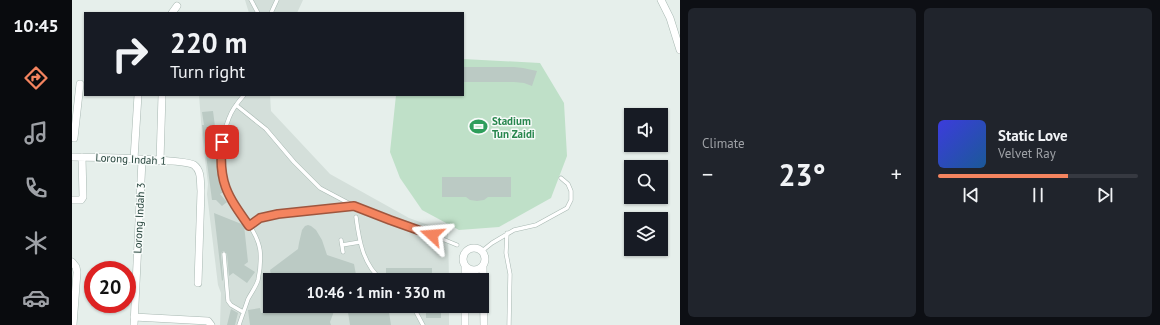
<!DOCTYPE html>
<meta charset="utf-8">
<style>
body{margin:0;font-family:"PT Sans",sans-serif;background:#20242c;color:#f1f3f6;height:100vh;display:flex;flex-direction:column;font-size:15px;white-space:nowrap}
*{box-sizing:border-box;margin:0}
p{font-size:13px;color:#9ea1a6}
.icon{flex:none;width:22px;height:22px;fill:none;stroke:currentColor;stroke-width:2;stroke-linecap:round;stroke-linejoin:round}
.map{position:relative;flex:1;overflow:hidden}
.details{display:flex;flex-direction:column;gap:8px;padding:8px;background:#0d0f14;width:480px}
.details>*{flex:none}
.top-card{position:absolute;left:12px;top:12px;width:380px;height:84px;border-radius:0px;box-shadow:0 1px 3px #0004;background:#171b24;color:#f1f3f6;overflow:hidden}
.buttons{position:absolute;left:552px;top:108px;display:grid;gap:8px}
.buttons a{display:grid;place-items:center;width:44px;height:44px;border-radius:0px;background:#171b24;box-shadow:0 1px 3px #0004;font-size:20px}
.speed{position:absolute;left:12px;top:261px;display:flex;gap:8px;font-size:20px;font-weight:700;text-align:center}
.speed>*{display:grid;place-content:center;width:52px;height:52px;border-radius:50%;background:#171b24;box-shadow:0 1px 3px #0004;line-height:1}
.speed .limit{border:6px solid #d22;background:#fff;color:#111}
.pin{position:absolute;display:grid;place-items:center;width:34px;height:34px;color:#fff;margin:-17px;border-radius:8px;box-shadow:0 2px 6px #0006}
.me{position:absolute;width:44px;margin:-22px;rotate:289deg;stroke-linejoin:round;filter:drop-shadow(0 0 3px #0008)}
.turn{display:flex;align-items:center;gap:14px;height:84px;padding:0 20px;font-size:18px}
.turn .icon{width:52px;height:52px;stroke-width:2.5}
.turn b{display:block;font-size:28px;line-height:34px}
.big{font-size:30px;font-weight:600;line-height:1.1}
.details .widget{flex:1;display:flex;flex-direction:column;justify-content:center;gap:6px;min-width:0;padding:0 14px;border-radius:6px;background:#20242c}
.song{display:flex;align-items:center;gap:12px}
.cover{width:48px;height:48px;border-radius:6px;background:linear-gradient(135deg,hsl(240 70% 55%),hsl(210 70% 35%))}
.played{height:4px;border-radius:2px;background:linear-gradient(90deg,#f4845f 65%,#363941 65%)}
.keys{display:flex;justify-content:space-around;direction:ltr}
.heat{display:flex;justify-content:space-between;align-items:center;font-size:22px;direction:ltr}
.details .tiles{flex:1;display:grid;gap:8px;grid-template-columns:repeat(2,1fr)}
.trip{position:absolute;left:191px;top:273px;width:226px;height:40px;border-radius:0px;background:#171b24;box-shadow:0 1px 3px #0004;font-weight:600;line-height:40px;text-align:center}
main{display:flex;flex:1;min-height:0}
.menu{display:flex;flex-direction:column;width:72px;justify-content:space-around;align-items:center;background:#090b0e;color:#9ea1a6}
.menu .icon{width:28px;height:28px}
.menu .active{color:#f4845f}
.menu b{font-size:18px;color:#f1f3f6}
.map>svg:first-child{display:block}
.built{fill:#d4dfda}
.green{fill:#bfe0c8}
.building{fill:#bbcac4}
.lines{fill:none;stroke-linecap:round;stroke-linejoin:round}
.lane-casing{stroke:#a8b8b2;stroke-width:4.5}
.street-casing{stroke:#a8b8b2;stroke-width:8}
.lane{stroke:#fff;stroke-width:3.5}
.street{stroke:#fff;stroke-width:7}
.route-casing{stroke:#9f563e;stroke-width:10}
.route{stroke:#f4845f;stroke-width:7}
.labels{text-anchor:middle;stroke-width:3;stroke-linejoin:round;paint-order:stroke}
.leisure-label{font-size:11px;font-weight:bold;fill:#27864d;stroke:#f7fbf9;text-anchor:start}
.street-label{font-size:11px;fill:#24423a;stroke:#f7fbf9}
</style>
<main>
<nav class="menu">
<b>10:45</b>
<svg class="icon active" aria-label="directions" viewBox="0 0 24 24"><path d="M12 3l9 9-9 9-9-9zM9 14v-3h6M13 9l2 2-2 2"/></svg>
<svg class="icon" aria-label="music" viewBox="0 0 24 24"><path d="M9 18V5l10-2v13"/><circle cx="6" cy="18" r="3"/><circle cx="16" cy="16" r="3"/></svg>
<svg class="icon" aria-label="phone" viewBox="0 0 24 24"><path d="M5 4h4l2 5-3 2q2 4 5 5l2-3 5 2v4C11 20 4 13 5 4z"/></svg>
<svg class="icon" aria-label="climate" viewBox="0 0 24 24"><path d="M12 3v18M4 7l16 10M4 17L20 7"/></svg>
<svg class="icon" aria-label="car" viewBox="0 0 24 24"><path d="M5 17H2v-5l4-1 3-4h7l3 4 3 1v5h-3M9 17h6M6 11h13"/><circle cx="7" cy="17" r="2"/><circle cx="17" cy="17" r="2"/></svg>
</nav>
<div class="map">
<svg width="608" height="325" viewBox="0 0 608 325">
<rect width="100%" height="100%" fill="#e6efeb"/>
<!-- built -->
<path class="built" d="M 173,0 L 231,0 L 225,13 L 177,13 Z
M 127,95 L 198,95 L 199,111 L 258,174 L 337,218 L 376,232 L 377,280 L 198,280 L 198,306 L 377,306 L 377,325 L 148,325 L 149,293 L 146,285 L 135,194 L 136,184 L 130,134 Z"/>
<!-- green -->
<path class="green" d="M 391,59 L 468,63 L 492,103 L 495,156 L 479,198 L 427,227 L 387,230 L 350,210 L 328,178 L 318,152 L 324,95 L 391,95 Z"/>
<!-- building -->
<path class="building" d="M 391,67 L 442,67 L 451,68 L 465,71 L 460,86 L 452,83 L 442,82 L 391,82 Z
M 141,111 L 144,134 L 147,134 L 144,155 L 146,154 L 147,172 L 152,192 L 148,194 L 155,202 L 150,206 L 144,200 L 140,200 L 130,125 L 132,125 L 130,112 Z
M 370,177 L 439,177 L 439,197 L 416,197 L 412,200 L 405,201 L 398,200 L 394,197 L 370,197 Z
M 142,213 L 172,225 L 176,262 L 172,265 L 183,272 L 175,283 L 161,273 L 157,276 L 155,254 L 152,251 L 150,252 L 149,254 L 151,280 L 150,281 Z
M 236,225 L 239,226 L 244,230 L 250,240 L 255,255 L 282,264 L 285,280 L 200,280 L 198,270 L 226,249 L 227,243 L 230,230 L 233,226 Z
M 314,268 L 360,268 L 360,278 L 331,279 L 331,274 L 314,274 Z
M 199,306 L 263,306 L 261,314 L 258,322 L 259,325 L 178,325 L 176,310 L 188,308 L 189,313 L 200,312 Z
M 275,306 L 316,306 L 319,325 L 278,325 Z
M 354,306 L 369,306 L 369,318 L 354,318 Z
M 159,309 L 166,313 L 163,325 L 155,325 Z"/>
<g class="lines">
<defs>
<path id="lane" d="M 179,0 L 186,13
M 199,13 L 205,0
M 164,105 L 194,129 L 222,162 L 248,188 L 282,206 L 318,220 L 368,238 L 385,245
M 284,217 C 287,240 291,265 310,280
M 177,226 L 188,218 L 206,214 L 281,206
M 435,233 L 434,253 L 438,274 L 437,325
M 269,240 L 271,252
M 270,245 L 288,242
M 410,251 L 420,243 L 442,230 L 464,225 L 495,208 L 499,200 L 499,191 L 496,184 L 489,178
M 152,254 L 156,301 L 159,305 L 171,312
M 338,306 L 344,312 L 351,325
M 167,325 C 170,316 173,308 176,299 C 179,293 184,287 186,280 C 188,271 189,260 188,250 C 185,231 171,218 161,203 C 145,178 146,144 157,118 C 160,109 166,102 172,95"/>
<path id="street" d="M 589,0 L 598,18 L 608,50
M 100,13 L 105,6
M 2,138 L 8,84
M 0,157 C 16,157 114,159 122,165 C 130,171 128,182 129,191 L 126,283
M 62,159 L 66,95
M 88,161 L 90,95
M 0,200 L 9,200 L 11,197 L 10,157
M391 259a11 11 0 1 1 22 0a11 11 0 1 1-22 0Z
M 0,262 L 4,267 L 5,272 L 1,325
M 393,266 L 393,280
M 411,266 L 412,325
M 393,306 L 393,325
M 62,317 L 136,321 L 139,325
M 62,325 L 70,160"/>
</defs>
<!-- lane casing -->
<use href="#lane" class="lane-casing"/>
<!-- street casing -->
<use href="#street" class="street-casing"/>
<!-- lane -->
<use href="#lane" class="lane"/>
<!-- street -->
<use href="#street" class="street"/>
</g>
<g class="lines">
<defs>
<path id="route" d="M 150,142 C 146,182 155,195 177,226 L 188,218 L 206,214 L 282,206 L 318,220 L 360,235"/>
</defs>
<!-- route casing -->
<use href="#route" class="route-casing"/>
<!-- route -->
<use href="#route" class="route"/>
</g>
<!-- icons -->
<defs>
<symbol id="stadium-bare" viewBox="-9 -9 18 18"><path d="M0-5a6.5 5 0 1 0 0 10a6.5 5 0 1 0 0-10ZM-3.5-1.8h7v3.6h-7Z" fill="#2e9e5b" stroke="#f7fbf9" stroke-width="2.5" paint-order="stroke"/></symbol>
</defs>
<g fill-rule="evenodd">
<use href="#stadium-bare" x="394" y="114" width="25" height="25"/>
</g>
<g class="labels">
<!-- leisure labels -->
<g class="leisure-label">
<text x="420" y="125">Stadium<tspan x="420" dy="13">Tun Zaidi</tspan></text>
</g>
<!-- street labels -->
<g class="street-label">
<text transform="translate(59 159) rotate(3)" y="4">Lorong Indah 1</text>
<text transform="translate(67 218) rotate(-87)" y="4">Lorong Indah 3</text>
</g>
</g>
</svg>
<div class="buttons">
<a><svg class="icon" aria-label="sound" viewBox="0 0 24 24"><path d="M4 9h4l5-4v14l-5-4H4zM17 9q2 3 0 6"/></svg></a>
<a><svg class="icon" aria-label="search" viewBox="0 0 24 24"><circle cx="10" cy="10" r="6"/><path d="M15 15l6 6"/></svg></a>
<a><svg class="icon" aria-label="layers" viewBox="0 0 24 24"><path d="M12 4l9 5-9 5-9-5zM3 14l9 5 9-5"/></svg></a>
</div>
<div class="speed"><div class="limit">20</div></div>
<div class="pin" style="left:150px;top:142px;background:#d93025"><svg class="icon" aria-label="arrive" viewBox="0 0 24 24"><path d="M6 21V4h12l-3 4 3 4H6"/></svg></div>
<svg class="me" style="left:360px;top:235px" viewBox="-20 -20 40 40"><path d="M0-17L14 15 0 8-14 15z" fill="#f4845f" stroke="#fff" stroke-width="4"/></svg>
<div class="trip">10:46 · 1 min · 330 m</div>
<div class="top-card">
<div class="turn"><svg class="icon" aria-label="right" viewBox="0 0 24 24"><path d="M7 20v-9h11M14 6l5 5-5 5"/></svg><div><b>220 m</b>Turn right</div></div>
</div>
</div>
<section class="details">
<div class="tiles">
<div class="widget"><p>Climate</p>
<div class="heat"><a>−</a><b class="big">23°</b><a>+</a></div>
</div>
<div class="widget">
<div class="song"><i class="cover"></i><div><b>Static Love</b><p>Velvet Ray</p></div></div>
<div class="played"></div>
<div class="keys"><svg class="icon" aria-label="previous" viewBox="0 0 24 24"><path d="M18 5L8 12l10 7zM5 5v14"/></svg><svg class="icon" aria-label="pause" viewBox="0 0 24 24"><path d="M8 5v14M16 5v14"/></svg><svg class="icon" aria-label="next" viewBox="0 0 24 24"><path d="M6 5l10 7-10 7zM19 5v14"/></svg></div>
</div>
</div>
</section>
</main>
